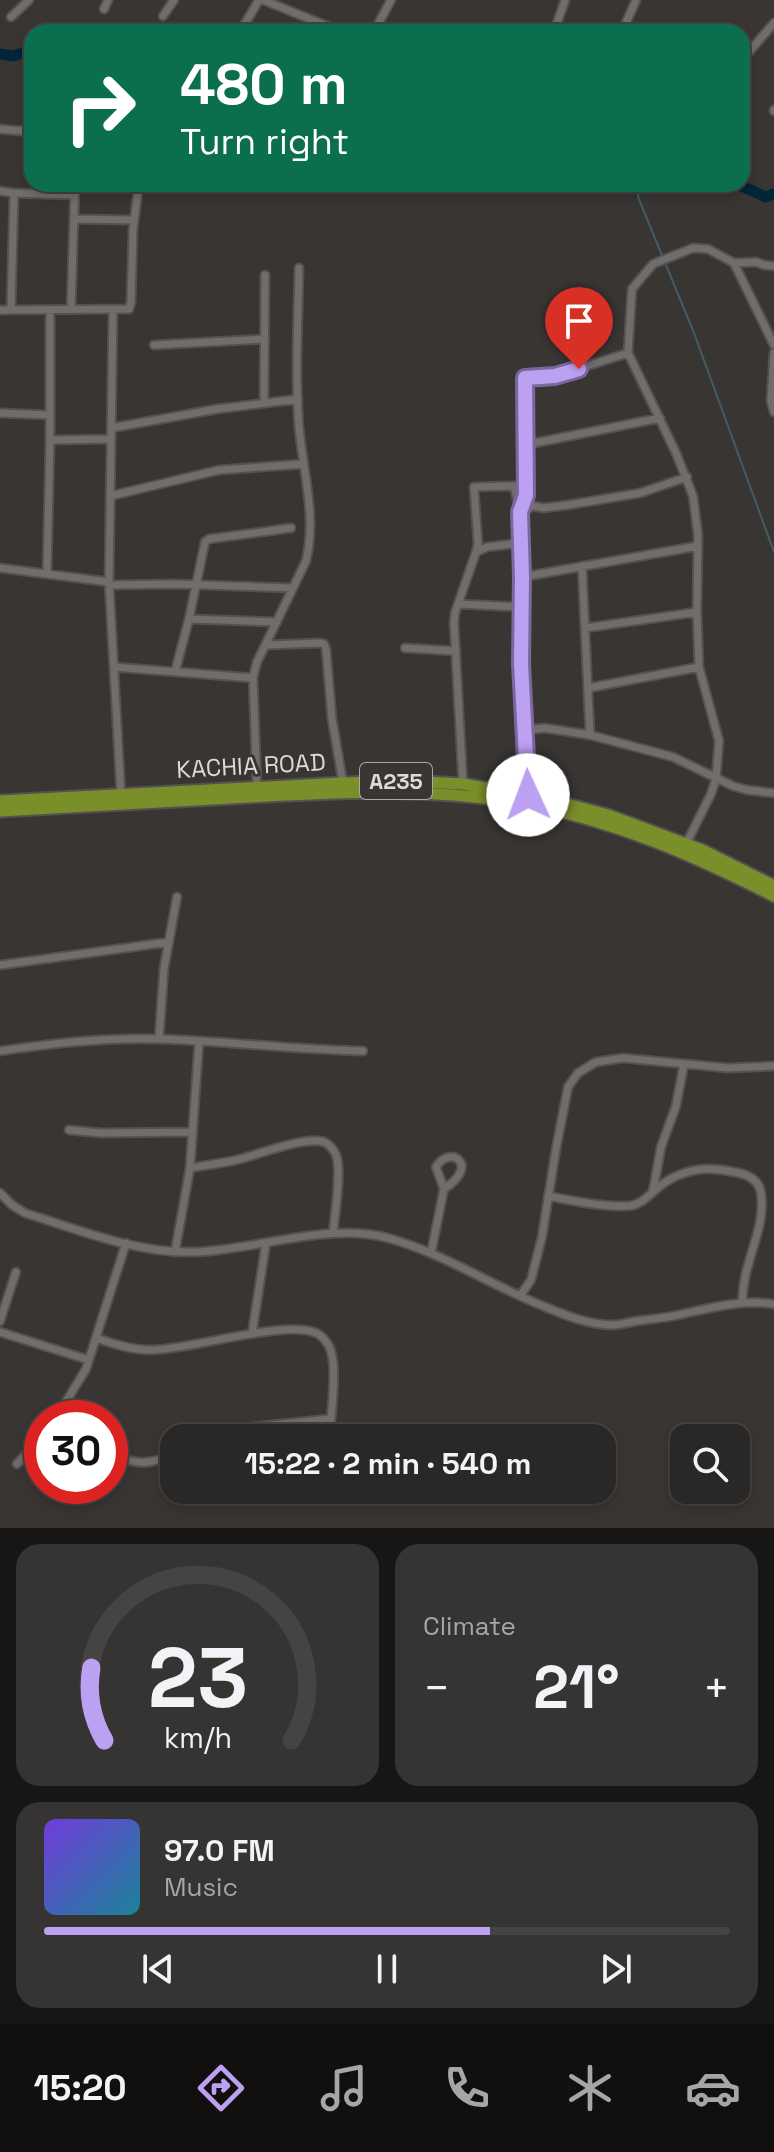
<!DOCTYPE html>
<meta charset="utf-8">
<style>
body{margin:0;font-family:"Space Grotesk",sans-serif;background:#363432;color:#f1f3f6;height:100vh;display:flex;flex-direction:column;font-size:30px;white-space:nowrap}
*{box-sizing:border-box;margin:0}
p{font-size:26px;color:#a5a6a7}
.icon{flex:none;width:44px;height:44px;fill:none;stroke:currentColor;stroke-width:2;stroke-linecap:round;stroke-linejoin:round}
.map{position:relative;height:1528px;overflow:hidden}
.drawer{display:flex;flex-direction:column;gap:16px;padding:16px;background:#171615;flex:1}
.drawer>*{flex:none}
.top-card{position:absolute;left:24px;top:24px;width:726px;height:168px;border-radius:24px;box-shadow:0 4px 12px #0003,0 0 0 2px #464443;background:#0b6e4f;color:#fff;overflow:hidden}
.fabs{position:absolute;left:670px;top:1424px;display:grid;gap:16px}
.fabs a{display:grid;place-items:center;width:80px;height:80px;border-radius:16px;background:#2a2826;box-shadow:0 4px 12px #0003,0 0 0 2px #464443;font-size:40px}
.speed{position:absolute;left:24px;top:1400px;display:flex;gap:16px;font-size:40px;font-weight:700;text-align:center}
.speed>*{display:grid;place-content:center;width:104px;height:104px;border-radius:50%;background:#2a2826;box-shadow:0 4px 12px #0003,0 0 0 2px #464443;line-height:1}
.speed .limit{border:12px solid #d22;background:#fff;color:#111}
.pin{position:absolute;display:grid;place-items:center;width:68px;height:68px;color:#fff;margin:-82px -34px;border-radius:50% 50% 50% 0;rotate:-45deg;box-shadow:0 0 8px #0007}
.pin .icon{rotate:45deg}
.me{position:absolute;width:88px;margin:-44px;rotate:358deg;stroke-linejoin:round;filter:drop-shadow(0 0 6px #0008)}
.turn{display:flex;align-items:center;gap:28px;height:168px;padding:0 24px;font-size:36px}
.turn .icon{width:104px;height:104px;stroke-width:2.5}
.turn b{display:block;font-size:56px;line-height:68px}
.big{font-size:60px;font-weight:700;line-height:1.1}
.drawer .widget{flex:1;display:flex;flex-direction:column;justify-content:center;gap:12px;min-width:0;padding:0 28px;border-radius:24px;background:#363432}
.drawer .dial{align-items:center;gap:0}
.dial svg{height:208px;overflow:visible;fill:none;stroke:#464443;stroke-width:7;stroke-linecap:round;text-anchor:middle}
.dial text{fill:#f1f3f6;stroke:none}
.song{display:flex;align-items:center;gap:24px}
.cover{width:96px;height:96px;border-radius:12px;background:linear-gradient(135deg,hsl(260 70% 55%),hsl(190 70% 35%))}
.played{height:8px;border-radius:4px;background:linear-gradient(90deg,#bca0f2 65%,#464443 65%)}
.keys{display:flex;justify-content:space-around;direction:ltr}
.heat{display:flex;justify-content:space-between;align-items:center;font-size:44px;direction:ltr}
.drawer .tiles{flex:1;display:grid;gap:16px;grid-template-columns:1fr 1fr}
.widget:last-child{grid-column:span 2}
.trip{position:absolute;left:160px;top:1424px;width:456px;height:80px;border-radius:24px;background:#2a2826;box-shadow:0 4px 12px #0003,0 0 0 2px #464443;font-weight:700;line-height:80px;text-align:center}
.dock{display:flex;height:128px;justify-content:space-around;align-items:center;background:#11100f;color:#a5a6a7}
.dock .icon{width:56px;height:56px}
.dock .on{color:#bca0f2}
.dock b{font-size:36px;color:#f1f3f6}
.map>svg:first-child{display:block}
.lines{fill:none;stroke-linecap:round;stroke-linejoin:round}
.stream{stroke:#425c69;stroke-width:2}
.river{stroke:#002638;stroke-width:11}
.minor-casing{stroke:#545150;stroke-width:11}
.trunk-casing{stroke:#545150;stroke-width:15}
.minor{stroke:#706d6b;stroke-width:7}
.trunk{stroke:#7a8e2a;stroke-width:11}
.route-casing{stroke:#7a689d;stroke-width:20}
.route{stroke:#bca0f2;stroke-width:14}
.labels{text-anchor:middle;stroke-width:6;stroke-linejoin:round;paint-order:stroke}
.shield{fill:#383533;stroke:#aba8a8;stroke-width:2}
.shield-label{font-size:22px;font-weight:bold;fill:#dcdada}
.street-label{font-size:24px;fill:#dcdada;stroke:#383533}
</style>
<div class="map">
<svg width="774" height="1528" viewBox="0 0 774 1528">
<rect width="100%" height="100%" fill="#383533"/>
<g class="lines">
<!-- stream -->
<path class="stream" d="M 640,184 L 638,197 L 694,333 L 774,552"/>
<!-- river -->
<path class="river" d="M 0,54 L 13,56 L 32,50
M 737,184 L 766,197 L 774,194"/>
<defs>
<path id="minor" d="M 263,0 L 342,32
M 104,9 L 108,0
M 163,16 L 174,0
M 11,17 L 29,0
M 240,32 L 259,0
M 374,32 L 391,0
M 554,32 L 565,0
M 622,32 L 636,0
M 742,60 L 774,23
M 774,111 L 774,110
M 0,129 L 21,131 L 27,128 L 32,81
M 0,191 L 14,193 L 74,195
M 74,219 L 134,220
M 734,263 L 774,345
M 11,309 L 14,193
M 71,309 L 75,184
M 113,309 L 109,582 L 121,795
M 0,310 L 129,309 L 131,302 L 133,229 L 139,184
M 154,345 L 265,339
M 774,353 L 771,401 L 774,412
M 264,403 L 265,275
M 0,413 L 50,415
M 111,428 L 217,409 L 298,399
M 50,440 L 111,439
M 524,445 L 660,418
M 110,496 L 219,470 L 304,464
M 476,552 L 478,544 L 474,487 L 514,486 L 520,512 L 533,506 L 543,508 L 568,505 L 640,493 L 687,477
M 582,566 L 590,735
M 0,568 L 109,582
M 47,574 L 50,440 L 50,310
M 522,577 L 698,546
M 109,585 L 177,584 L 292,588
M 458,604 L 522,607
M 189,619 L 277,622
M 585,628 L 697,612
M 266,645 L 320,643 L 324,644 L 326,649 L 332,719 L 343,783
M 405,648 L 456,651
M 114,667 L 253,678
M 175,672 L 189,619 L 205,542 L 209,539 L 291,528
M 588,688 L 699,667
M 525,730 L 545,728 L 590,735 L 673,757 L 733,786 L 747,790 L 774,793
M 463,784 L 454,623 L 455,613 L 476,552 L 487,547 L 521,543
M 257,787 L 253,678 L 257,662 L 306,561 C 317,517 303,472 299,427 C 295,375 298,321 299,268
M 528,795 L 521,664 L 522,577 L 520,512 L 526,495 L 525,378 L 555,376 L 628,353
M 686,844 L 711,794 L 716,779 L 719,741 L 699,667 L 697,612 L 698,535 L 693,496 L 676,453 L 628,353 L 632,289 L 653,264 L 693,248 L 708,249 L 734,263 L 756,262 L 764,265 L 774,266
M 0,965 L 169,942
M 159,1039 L 164,968 L 177,897
M 0,1051 C 52,1043 107,1037 160,1039 C 227,1041 295,1050 363,1051
M 69,1130 L 101,1133 L 191,1132
M 190,1168 C 207,1165 224,1163 240,1159 C 260,1154 300,1138 320,1141 C 328,1142 335,1150 337,1158 C 341,1177 335,1213 333,1233
M 653,1191 L 661,1147 L 676,1106 L 684,1064
M 0,1193 L 12,1205 L 25,1213 C 79,1230 138,1254 195,1252 C 257,1250 326,1222 388,1238 C 442,1253 491,1285 543,1306 C 565,1315 588,1325 613,1325 C 620,1325 629,1322 637,1321 C 650,1319 665,1318 678,1315 C 711,1308 741,1299 774,1304
M 548,1196 C 574,1201 602,1207 628,1206 C 640,1205 646,1198 654,1191 C 677,1170 705,1165 734,1172 C 747,1174 759,1179 761,1193 C 765,1218 754,1242 748,1266 C 744,1277 743,1290 742,1302
M 175,1252 L 190,1168 L 199,1042
M 431,1253 L 444,1189 L 436,1167 C 450,1144 481,1165 444,1189
M 520,1296 L 531,1280 L 542,1237 L 556,1149 L 568,1087 L 578,1073 L 596,1062 L 623,1058 L 728,1068 L 774,1066
M 0,1321 L 16,1272
M 0,1332 L 89,1360
M 252,1334 L 266,1243
M 96,1338 C 114,1344 132,1350 151,1350 C 190,1350 286,1319 316,1333 C 321,1335 326,1341 329,1346 C 339,1366 330,1414 330,1438
M 56,1418 L 86,1369 L 126,1243
M 201,1438 L 224,1430 L 330,1419
M 110,1453 C 133,1465 151,1466 174,1453
M 17,1464 L 42,1436"/>
<path id="trunk" d="M 0,801 L 343,783 L 405,781 L 463,784 L 548,799 L 608,815 L 702,850 L 774,886
M 0,811 C 83,806 165,802 248,797 C 343,792 437,787 531,805 C 618,822 695,856 774,896"/>
</defs>
<!-- minor casing -->
<use href="#minor" class="minor-casing"/>
<!-- trunk casing -->
<use href="#trunk" class="trunk-casing"/>
<!-- minor -->
<use href="#minor" class="minor"/>
<!-- trunk -->
<use href="#trunk" class="trunk"/>
</g>
<g class="lines">
<defs>
<path id="route" d="M 528,795 L 521,664 L 522,577 L 520,512 L 526,495 L 525,378 L 555,376 L 579,369"/>
</defs>
<!-- route casing -->
<use href="#route" class="route-casing"/>
<!-- route -->
<use href="#route" class="route"/>
</g>
<g class="labels">
<!-- shield labels -->
<rect class="shield" x="360" y="763" width="72" height="36" rx="6"/>
<g class="shield-label">
<text x="396" y="789">A235</text>
</g>
<!-- street labels -->
<g class="street-label">
<text transform="translate(251 766) rotate(-3)" y="8">KACHIA ROAD</text>
</g>
</g>
</svg>
<div class="fabs">
<a><svg class="icon" aria-label="search" viewBox="0 0 24 24"><circle cx="10" cy="10" r="6"/><path d="M15 15l6 6"/></svg></a>
</div>
<div class="speed"><div class="limit">30</div></div>
<div class="pin" style="left:579px;top:369px;background:#d93025"><svg class="icon" aria-label="arrive" viewBox="0 0 24 24"><path d="M6 21V4h12l-3 4 3 4H6"/></svg></div>
<svg class="me" style="left:528px;top:795px" viewBox="-20 -20 40 40"><circle r="19" fill="#fff"/><path d="M0-13L10 11 0 6-10 11z" fill="#bca0f2"/></svg>
<div class="trip">15:22 · 2 min · 540 m</div>
<div class="top-card">
<div class="turn"><svg class="icon" aria-label="right" viewBox="0 0 24 24"><path d="M7 20v-9h11M14 6l5 5-5 5"/></svg><div><b>480 m</b>Turn right</div></div>
</div>
</div>
<section class="drawer">
<div class="tiles">
<div class="widget dial"><svg viewBox="0 0 100 80">
<path d="M14 69A42 42 0 1 1 86 69"/>
<path d="M14 69A42 42 0 0 1 9 41" stroke="#bca0f2"/>
<text x="50" y="56" font-size="32" font-weight="700">23</text>
<text x="50" y="72" font-size="11">km/h</text>
</svg></div>
<div class="widget"><p>Climate</p>
<div class="heat"><a>−</a><b class="big">21°</b><a>+</a></div>
</div>
<div class="widget">
<div class="song"><i class="cover"></i><div><b>97.0 FM</b><p>Music</p></div></div>
<div class="played"></div>
<div class="keys"><svg class="icon" aria-label="previous" viewBox="0 0 24 24"><path d="M18 5L8 12l10 7zM5 5v14"/></svg><svg class="icon" aria-label="pause" viewBox="0 0 24 24"><path d="M8 5v14M16 5v14"/></svg><svg class="icon" aria-label="next" viewBox="0 0 24 24"><path d="M6 5l10 7-10 7zM19 5v14"/></svg></div>
</div>
</div>
</section>
<nav class="dock">
<b>15:20</b>
<svg class="icon on" aria-label="directions" viewBox="0 0 24 24"><path d="M12 3l9 9-9 9-9-9zM9 14v-3h6M13 9l2 2-2 2"/></svg>
<svg class="icon" aria-label="music" viewBox="0 0 24 24"><path d="M9 18V5l10-2v13"/><circle cx="6" cy="18" r="3"/><circle cx="16" cy="16" r="3"/></svg>
<svg class="icon" aria-label="phone" viewBox="0 0 24 24"><path d="M5 4h4l2 5-3 2q2 4 5 5l2-3 5 2v4C11 20 4 13 5 4z"/></svg>
<svg class="icon" aria-label="climate" viewBox="0 0 24 24"><path d="M12 3v18M4 7l16 10M4 17L20 7"/></svg>
<svg class="icon" aria-label="car" viewBox="0 0 24 24"><path d="M5 17H2v-5l4-1 3-4h7l3 4 3 1v5h-3M9 17h6M6 11h13"/><circle cx="7" cy="17" r="2"/><circle cx="17" cy="17" r="2"/></svg>
</nav>
